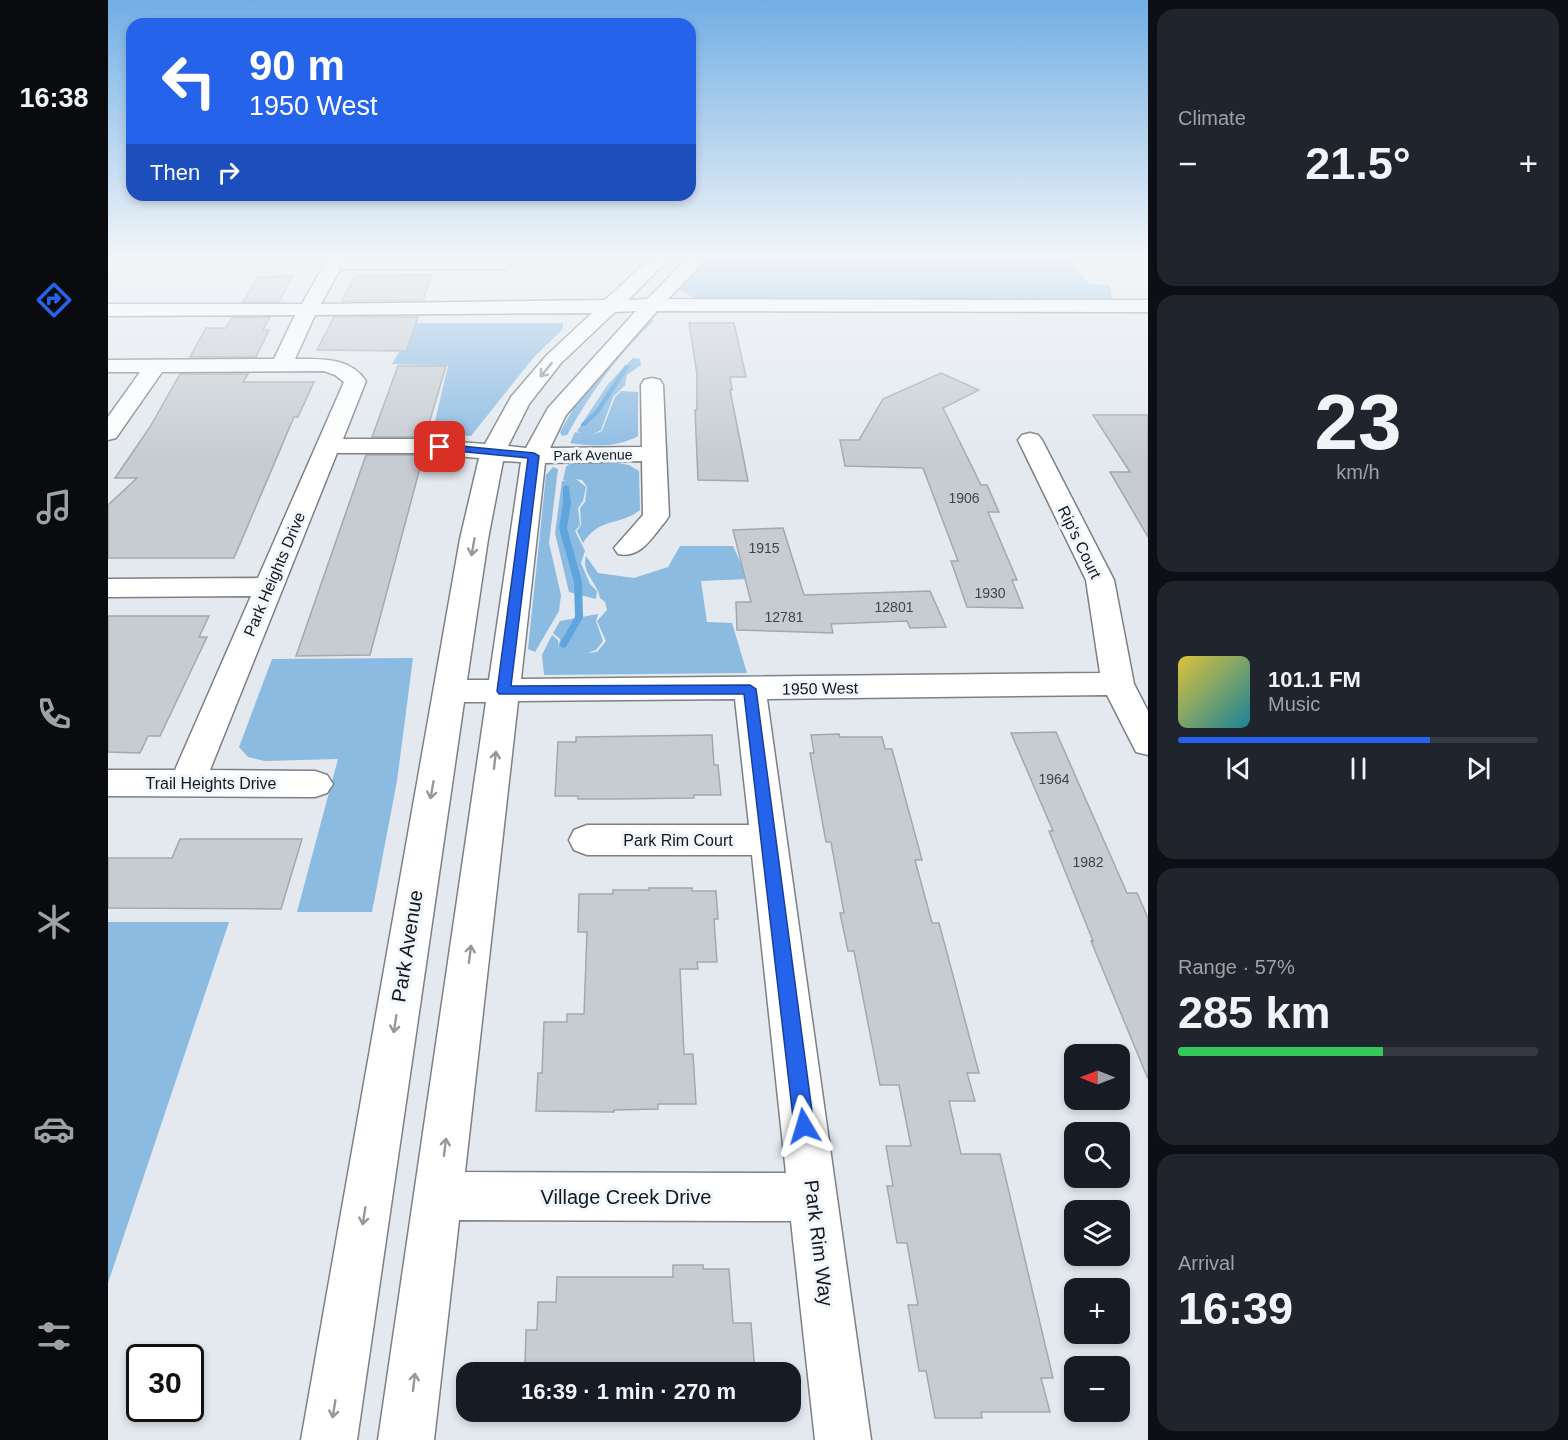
<!DOCTYPE html>
<meta charset="utf-8">
<style>
body{margin:0;font-family:Helvetica,sans-serif;background:#20242c;color:#f1f3f6;height:100vh;display:flex;flex-direction:column;font-size:22px;white-space:nowrap}
*{box-sizing:border-box;margin:0}
p{font-size:20px;color:#9ea1a6}
.icon{flex:none;width:33px;height:33px;fill:none;stroke:currentColor;stroke-width:2;stroke-linecap:round;stroke-linejoin:round}
.map{position:relative;flex:1;overflow:hidden}
.sheet{display:flex;flex-direction:column;gap:9px;padding:9px;background:#0d0f14;width:420px}
.sheet>*{flex:none}
.guide{position:absolute;left:18px;top:18px;width:570px;height:183px;border-radius:18px;box-shadow:0 3px 9px #0003;background:#2563eb;color:#fff;overflow:hidden}
.needle{width:39px;rotate:270deg}
.buttons{position:absolute;left:956px;top:1044px;display:grid;gap:12px}
.buttons a{display:grid;place-items:center;width:66px;height:66px;border-radius:12px;background:#171b24;box-shadow:0 3px 9px #0003;font-size:30px}
.speed{position:absolute;left:18px;top:1344px;display:flex;gap:12px;font-size:30px;font-weight:700;text-align:center}
.speed>*{display:grid;place-content:center;width:78px;height:78px;border-radius:50%;background:#171b24;box-shadow:0 3px 9px #0003;line-height:1}
.speed .limit{border:3px solid #111;border-radius:9px;background:#fff;color:#111}
.pin{position:absolute;display:grid;place-items:center;width:51px;height:51px;color:#fff;margin:-26px;border-radius:12px;box-shadow:0 3px 9px #0006}
.me{position:absolute;width:66px;margin:-33px;rotate:353deg;stroke-linejoin:round;filter:drop-shadow(0 0 4px #0008)}
.turn{display:flex;align-items:center;gap:21px;height:126px;padding:0 24px;font-size:27px}
.turn .icon{width:78px;height:78px;stroke-width:2.5}
.turn b{display:block;font-size:42px;line-height:51px}
.then{display:flex;align-items:center;height:57px;padding:0 24px;background:#0003;gap:12px;font-size:22px}
.big{font-size:45px;font-weight:600;line-height:1.1}
.sheet .tile{flex:1;display:flex;flex-direction:column;justify-content:center;gap:9px;min-width:0;padding:0 21px;border-radius:18px;background:#20242c}
.sheet .dial{align-items:center;gap:0}
.dial b{font-size:78px;line-height:1}
.song{display:flex;align-items:center;gap:18px}
.cover{width:72px;height:72px;border-radius:9px;background:linear-gradient(135deg,hsl(50 70% 55%),hsl(190 70% 35%))}
.played{height:6px;border-radius:3px;background:linear-gradient(90deg,#2563eb 70%,#363941 70%)}
.keys{display:flex;justify-content:space-around;direction:ltr}
.heat{display:flex;justify-content:space-between;align-items:center;font-size:33px;direction:ltr}
.charge{height:9px;border-radius:4px;background:linear-gradient(90deg,#34c759 57%,#363941 0)}
.trip{position:absolute;left:348px;top:1362px;width:345px;height:60px;border-radius:18px;background:#171b24;box-shadow:0 3px 9px #0003;font-weight:600;line-height:60px;text-align:center}
main{display:flex;flex:1;min-height:0}
.menu{display:flex;flex-direction:column;width:108px;justify-content:space-around;align-items:center;background:#090b0e;color:#9ea1a6}
.menu .icon{width:42px;height:42px}
.menu .current{color:#2563eb}
.menu b{font-size:27px;color:#f1f3f6}
.map>svg:first-child{display:block}
.green{fill:#8cbbe2}
.lines{fill:none;stroke-linecap:round;stroke-linejoin:round}
.stream{fill:#5ea5de;fill-rule:evenodd}
.building{fill:#c6ccd2;stroke:#a2a9ae;stroke-width:1.5}
.minor-casing{stroke:#7b8187;stroke-width:3}
.minor{fill:#fff;fill-rule:evenodd}
.oneway{stroke:#969798}
.route{fill:#2563eb;stroke:#184099;stroke-width:1.5}
.labels{text-anchor:middle;stroke-width:6;stroke-linejoin:round;paint-order:stroke}
.far-street-label{font-size:14px;fill:#16181a;stroke:#f0f6fc}
.number-label{font-size:14px;fill:#424548}
.street-label{font-size:16px;fill:#16181a;stroke:#f0f6fc}
.near-street-label{font-size:20px;fill:#16181a;stroke:#f0f6fc}
</style>
<main>
<nav class="menu">
<b>16:38</b>
<svg class="icon current" aria-label="directions" viewBox="0 0 24 24"><path d="M12 3l9 9-9 9-9-9zM9 14v-3h6M13 9l2 2-2 2"/></svg>
<svg class="icon" aria-label="music" viewBox="0 0 24 24"><path d="M9 18V5l10-2v13"/><circle cx="6" cy="18" r="3"/><circle cx="16" cy="16" r="3"/></svg>
<svg class="icon" aria-label="phone" viewBox="0 0 24 24"><path d="M5 4h4l2 5-3 2q2 4 5 5l2-3 5 2v4C11 20 4 13 5 4z"/></svg>
<svg class="icon" aria-label="climate" viewBox="0 0 24 24"><path d="M12 3v18M4 7l16 10M4 17L20 7"/></svg>
<svg class="icon" aria-label="car" viewBox="0 0 24 24"><path d="M5 17H2v-5l4-1 3-4h7l3 4 3 1v5h-3M9 17h6M6 11h13"/><circle cx="7" cy="17" r="2"/><circle cx="17" cy="17" r="2"/></svg>
<svg class="icon" aria-label="filters" viewBox="0 0 24 24"><path d="M4 7h16M4 17h16"/><circle cx="9" cy="7" r="2"/><circle cx="15" cy="17" r="2"/></svg>
</nav>
<div class="map">
<svg width="1040" height="1440" viewBox="0 0 1040 1440">
<rect width="100%" height="100%" fill="#e3e9ef"/>
<!-- green -->
<path class="green" d="M 601,256 L 960,256 L 981,284 L 1002,285 L 1004,298 L 993,301 L 588,299 L 570,289 Z
M 547,320 C 511,353 483,392 459,435 L 454,436 L 452,432 L 475,391 L 541,321 Z
M 308,323 L 455,323 L 455,329 L 426,357 L 363,436 L 324,434 L 340,366 L 284,364 Z
M 525,358 L 532,359 L 533,365 L 519,375 L 517,385 L 505,397 L 493,430 L 484,435 L 494,431 L 507,397 L 513,391 L 530,392 L 530,436 C 511,447 484,447 462,443 L 467,432 L 473,433 L 469,431 L 500,384 Z
M 505,462 L 521,465 L 531,471 L 532,510 C 510,527 493,516 475,543 L 469,531 L 473,525 L 472,508 L 477,502 L 479,487 L 474,480 L 468,479 L 478,487 L 475,501 L 470,508 L 472,525 L 467,531 L 477,551 L 473,563 L 482,584 L 489,591 L 488,599 L 461,592 L 447,533 L 454,481 L 459,480 L 455,480 L 458,467 L 462,463 Z
M 445,467 L 450,469 L 441,543 L 453,595 L 451,611 L 427,652 L 420,649 L 438,475 Z
M 572,546 L 625,546 L 640,579 L 593,581 L 599,622 L 624,623 L 639,673 L 436,675 L 434,655 L 444,635 L 450,640 L 451,647 L 452,639 L 445,633 L 452,621 L 490,614 L 488,621 L 495,641 L 488,650 L 479,653 L 489,652 L 498,641 L 489,621 L 499,610 L 497,602 L 492,598 C 490,583 473,573 478,556 L 490,573 L 526,578 L 560,567 Z
M 305,658 L 289,781 L 264,912 L 189,912 L 230,759 L 157,761 L 140,757 L 131,747 L 164,659 Z
M 0,922 L 121,922 L 0,1283 Z"/>
<g class="lines">
<!-- stream -->
<path class="stream" d="M 517,365 L 522,366 L 491,413 L 477,426 L 473,426 L 473,424 L 487,411 Z
M 458,485 L 461,487 L 463,504 L 459,528 L 474,582 L 475,617 L 458,647 L 455,648 L 451,645 L 467,617 L 466,582 L 451,528 L 455,504 L 455,487 Z"/>
</g>
<!-- building -->
<path class="building" d="M 305,275 L 324,275 L 315,300 L 234,301 L 247,276 Z
M 185,276 L 171,302 L 135,302 L 150,277 Z
M 162,317 L 155,330 L 161,330 L 148,357 L 82,357 L 98,328 L 118,328 L 124,318 Z
M 226,317 L 310,317 L 298,351 L 209,350 Z
M 581,323 L 626,323 L 638,377 L 622,377 L 624,390 L 622,390 L 640,481 L 590,480 L 587,410 L 589,410 L 589,374 Z
M 290,366 L 338,366 L 317,437 L 264,437 Z
M 833,373 L 871,390 L 835,408 L 873,485 L 879,485 L 891,512 L 880,512 L 909,580 L 904,580 L 915,608 L 859,607 L 843,561 L 850,561 L 815,468 L 737,466 L 732,440 L 751,440 L 775,399 Z
M 72,374 L 140,374 L 135,382 L 206,382 L 190,417 L 186,417 L 126,558 L 0,558 L 0,505 L 29,478 L 7,478 L 42,427 Z
M 985,415 L 1040,415 L 1040,537 L 1002,472 L 1022,472 Z
M 258,455 L 312,455 L 309,464 L 313,464 L 262,655 L 188,656 Z
M 675,528 L 696,595 L 822,591 L 838,627 L 802,628 L 799,621 L 723,624 L 725,633 L 629,630 L 628,602 L 643,602 L 625,530 Z
M 0,616 L 101,616 L 91,637 L 99,637 L 52,736 L 40,736 L 32,753 L 0,752 Z
M 948,732 L 1019,893 L 1029,893 L 1040,918 L 1040,1079 L 983,941 L 985,941 L 941,831 L 945,831 L 903,733 Z
M 731,734 L 732,737 L 774,737 L 777,749 L 784,749 L 814,860 L 807,860 L 824,923 L 831,923 L 871,1073 L 859,1073 L 867,1101 L 841,1101 L 853,1154 L 892,1154 L 945,1378 L 933,1378 L 942,1412 L 873,1412 L 874,1418 L 827,1418 L 818,1371 L 811,1371 L 800,1305 L 810,1305 L 799,1243 L 789,1243 L 779,1186 L 785,1186 L 778,1146 L 803,1146 L 791,1085 L 772,1085 L 746,951 L 740,951 L 732,913 L 736,913 L 723,842 L 718,842 L 702,753 L 706,753 L 703,735 Z
M 604,735 L 606,765 L 610,765 L 613,795 L 586,795 L 586,798 L 508,799 L 470,799 L 470,796 L 447,796 L 450,742 L 468,742 L 468,737 Z
M 72,839 L 194,839 L 173,909 L 0,908 L 0,858 L 64,858 Z
M 541,888 L 584,888 L 584,891 L 608,891 L 610,919 L 606,919 L 609,962 L 589,962 L 590,969 L 572,969 L 576,1054 L 585,1054 L 588,1104 L 550,1104 L 550,1109 L 506,1110 L 506,1112 L 428,1111 L 430,1073 L 434,1073 L 436,1022 L 459,1022 L 459,1014 L 476,1014 L 479,932 L 470,932 L 471,894 L 505,894 L 505,890 L 541,890 Z
M 565,1265 L 595,1265 L 595,1269 L 621,1269 L 625,1323 L 643,1323 L 647,1372 L 426,1372 L 427,1366 L 417,1366 L 418,1330 L 429,1330 L 430,1302 L 448,1302 L 449,1277 L 565,1277 Z
M 460,1412 L 616,1412 L 616,1420 L 460,1420 Z"/>
<g class="lines">
<defs>
<path id="minor" d="M 221,256 L 239,256 L 238,259 L 393,259 L 399,260 L 402,264 L 399,268 L 393,269 L 232,269 L 213,304 L 497,300 L 544,256 L 564,256 L 520,300 L 539,299 L 582,256 L 601,256 L 560,299 L 1040,300 L 1040,312 L 549,311 L 458,415 L 442,448 L 534,447 L 533,385 L 536,380 L 544,378 L 552,380 L 555,385 L 561,516 L 557,522 C 544,537 533,559 510,554 L 506,548 L 535,515 L 534,461 L 437,463 L 413,679 L 992,673 L 978,580 L 910,440 L 914,435 L 922,433 L 930,435 L 934,440 L 1006,580 L 1026,684 L 1040,711 L 1040,755 L 1028,752 L 999,695 L 659,699 L 763,1440 L 707,1440 L 683,1221 L 351,1220 L 326,1440 L 270,1440 L 378,702 L 356,702 L 249,1440 L 193,1440 L 352,539 L 371,458 L 310,453 L 229,453 L 102,770 L 207,771 L 219,775 L 225,784 L 219,793 L 207,797 L 0,796 L 0,770 L 67,770 L 143,596 L 0,597 L 0,579 L 150,578 L 236,382 L 227,375 L 216,371 L 54,372 L 8,438 L 0,440 L 0,417 L 32,372 L 0,372 L 0,360 L 166,359 L 187,315 L 0,316 L 0,304 L 194,304 ZM 528,311 L 440,408 L 418,448 L 400,446 L 421,404 L 453,363 L 507,312 ZM 484,313 L 439,355 L 403,397 L 377,444 L 310,439 L 235,439 L 258,381 C 242,357 213,359 187,359 L 207,315 ZM 395,461 L 413,462 L 381,680 L 359,680 L 380,539 ZM 627,699 L 641,825 L 479,825 L 466,830 L 461,840 L 466,850 L 479,855 L 644,855 L 678,1173 L 357,1172 L 410,701 Z"/>
</defs>
<!-- minor casing -->
<use href="#minor" class="minor-casing"/>
<!-- minor -->
<use href="#minor" class="minor"/>
</g>
<!-- one-way arrows -->
<defs><path id="oneway-shaft" d="M-6 0H5M1.5-3L5.5 0L1.5 3" fill="none" stroke-width="1.6" stroke-linecap="round" stroke-linejoin="round" transform="scale(1.5)"/></defs>
<g class="oneway">
<use href="#oneway-shaft" transform="translate(438 370) rotate(130)"/>
<use href="#oneway-shaft" transform="translate(365 547) rotate(100)"/>
<use href="#oneway-shaft" transform="translate(387 760) rotate(-83)"/>
<use href="#oneway-shaft" transform="translate(324 790) rotate(100)"/>
<use href="#oneway-shaft" transform="translate(362 954) rotate(-83)"/>
<use href="#oneway-shaft" transform="translate(287 1024) rotate(99)"/>
<use href="#oneway-shaft" transform="translate(337 1147) rotate(-83)"/>
<use href="#oneway-shaft" transform="translate(256 1216) rotate(99)"/>
<use href="#oneway-shaft" transform="translate(306 1382) rotate(-83)"/>
<use href="#oneway-shaft" transform="translate(226 1409) rotate(99)"/>
</g>
<!-- sky -->
<linearGradient id="sky" x2="0" y2="1"><stop stop-color="#71aee4"/><stop offset="0.56" stop-color="#f2f5f8"/><stop offset="1" stop-color="#f2f5f8" stop-opacity="0"/></linearGradient>
<rect width="1040" height="458" fill="url(#sky)"/>
<!-- route -->
<path class="route" d="M 332,444 L 426,453 L 431,456 L 403,686 L 642,685 L 648,689 L 706,1126 L 703,1132 L 696,1135 L 689,1132 L 686,1126 L 636,694 L 391,694 L 389,691 L 420,458 L 328,449 L 328,445 Z"/>
<g class="labels">
<!-- far-street labels -->
<g class="far-street-label">
<text transform="translate(485 455) rotate(-1)" y="5">Park Avenue</text>
</g>
<!-- number labels -->
<g class="number-label">
<text x="856" y="503">1906</text>
<text x="656" y="553">1915</text>
<text x="882" y="598">1930</text>
<text x="786" y="612">12801</text>
<text x="676" y="622">12781</text>
<text x="946" y="784">1964</text>
<text x="980" y="867">1982</text>
</g>
<!-- street labels -->
<g class="street-label">
<text transform="translate(972 542) rotate(64)" y="6">Rip's Court</text>
<text transform="translate(166 574) rotate(-67)" y="6">Park Heights Drive</text>
<text transform="translate(712 688) rotate(-1)" y="6">1950 West</text>
<text x="103" y="789">Trail Heights Drive</text>
<text x="570" y="846">Park Rim Court</text>
</g>
<!-- near-street labels -->
<g class="near-street-label">
<text transform="translate(299 946) rotate(-81)" y="7">Park Avenue</text>
<text x="518" y="1204">Village Creek Drive</text>
<text transform="translate(711 1243) rotate(83)" y="7">Park Rim Way</text>
</g>
</g>
</svg>
<div class="buttons">
<a><svg class="needle" viewBox="-14 -14 28 28"><path d="M0-13l5 13h-10z" fill="#e53935"/><path d="M0 13l5-13h-10z" fill="#9ea1a6"/></svg></a>
<a><svg class="icon" aria-label="search" viewBox="0 0 24 24"><circle cx="10" cy="10" r="6"/><path d="M15 15l6 6"/></svg></a>
<a><svg class="icon" aria-label="layers" viewBox="0 0 24 24"><path d="M12 4l9 5-9 5-9-5zM3 14l9 5 9-5"/></svg></a>
<a>+</a>
<a>−</a>
</div>
<div class="speed"><div class="limit">30</div></div>
<div class="pin" style="left:332px;top:447px;background:#d93025"><svg class="icon" aria-label="arrive" viewBox="0 0 24 24"><path d="M6 21V4h12l-3 4 3 4H6"/></svg></div>
<svg class="me" style="left:696px;top:1126px" viewBox="-20 -20 40 40"><path d="M0-17L14 15 0 8-14 15z" fill="#2563eb" stroke="#fff" stroke-width="4"/></svg>
<div class="trip">16:39 · 1 min · 270 m</div>
<div class="guide">
<div class="turn"><svg class="icon" aria-label="left" viewBox="0 0 24 24"><path d="M17 20v-9H6M10 6l-5 5 5 5"/></svg><div><b>90 m</b>1950 West</div></div>
<div class="then">Then<svg class="icon" aria-label="right" viewBox="0 0 24 24"><path d="M7 20v-9h11M14 6l5 5-5 5"/></svg></div>
</div>
</div>
<section class="sheet">
<div class="tile"><p>Climate</p>
<div class="heat"><a>−</a><b class="big">21.5°</b><a>+</a></div>
</div>
<div class="tile dial"><b>23</b><p>km/h</p></div>
<div class="tile">
<div class="song"><i class="cover"></i><div><b>101.1 FM</b><p>Music</p></div></div>
<div class="played"></div>
<div class="keys"><svg class="icon" aria-label="previous" viewBox="0 0 24 24"><path d="M18 5L8 12l10 7zM5 5v14"/></svg><svg class="icon" aria-label="pause" viewBox="0 0 24 24"><path d="M8 5v14M16 5v14"/></svg><svg class="icon" aria-label="next" viewBox="0 0 24 24"><path d="M6 5l10 7-10 7zM19 5v14"/></svg></div>
</div>
<div class="tile"><p>Range · 57%</p><b class="big">285 km</b><div class="charge"></div></div>
<div class="tile"><p>Arrival</p><b class="big">16:39</b></div>
</section>
</main>
